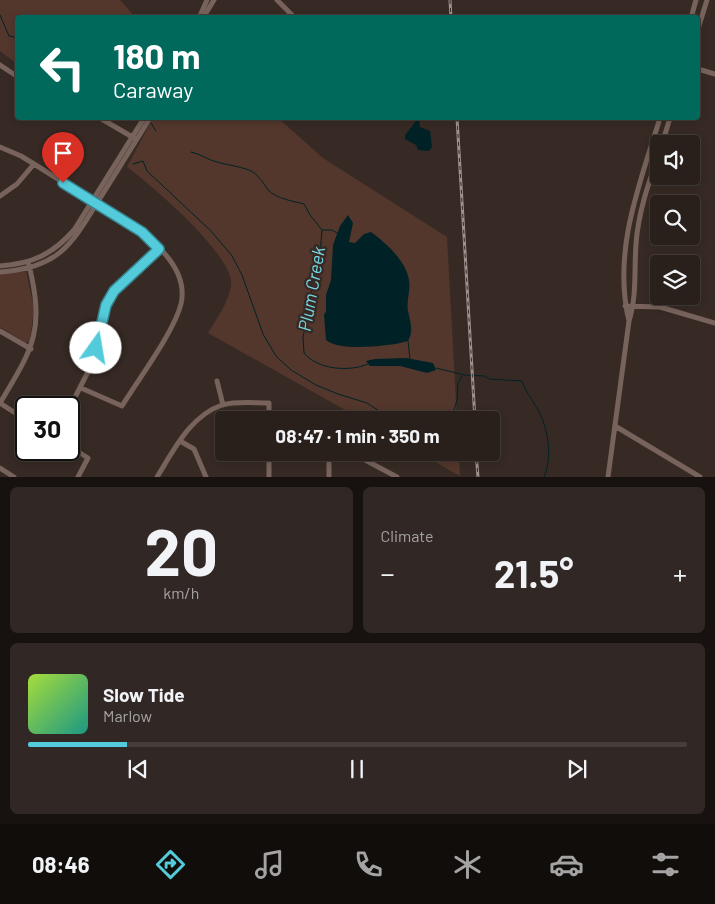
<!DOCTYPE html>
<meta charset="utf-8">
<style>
body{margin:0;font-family:Barlow,sans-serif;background:#312825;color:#f1f3f6;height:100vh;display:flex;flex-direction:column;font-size:19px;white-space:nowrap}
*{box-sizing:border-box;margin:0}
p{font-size:16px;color:#a5a3a3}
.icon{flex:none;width:28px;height:28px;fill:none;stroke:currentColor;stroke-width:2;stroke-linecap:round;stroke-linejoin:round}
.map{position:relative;height:477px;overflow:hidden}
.drawer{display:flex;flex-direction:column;gap:10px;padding:10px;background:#17120f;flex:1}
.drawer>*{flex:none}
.hud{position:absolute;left:15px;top:15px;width:685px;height:105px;border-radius:5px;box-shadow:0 2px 8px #0003,0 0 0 1px #453e3b;background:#00695c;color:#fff;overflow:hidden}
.tools{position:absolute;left:650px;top:135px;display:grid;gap:10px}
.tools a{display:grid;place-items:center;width:50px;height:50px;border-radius:5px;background:#29201c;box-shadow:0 2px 8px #0003,0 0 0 1px #453e3b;font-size:25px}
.speed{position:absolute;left:15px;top:396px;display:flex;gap:10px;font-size:25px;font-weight:700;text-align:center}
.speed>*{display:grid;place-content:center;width:65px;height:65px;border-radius:50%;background:#29201c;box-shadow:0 2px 8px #0003,0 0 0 1px #453e3b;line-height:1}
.speed .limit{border:2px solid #111;border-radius:8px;background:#fff;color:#111}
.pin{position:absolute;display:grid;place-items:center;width:42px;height:42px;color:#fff;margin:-51px -21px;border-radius:50% 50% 50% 0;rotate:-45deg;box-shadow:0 0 5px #0007}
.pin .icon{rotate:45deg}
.me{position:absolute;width:55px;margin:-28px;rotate:13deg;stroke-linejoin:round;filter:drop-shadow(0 0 4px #0008)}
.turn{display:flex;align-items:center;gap:18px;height:105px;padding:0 15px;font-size:22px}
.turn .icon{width:65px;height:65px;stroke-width:2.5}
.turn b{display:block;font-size:35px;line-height:42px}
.big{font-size:38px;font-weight:700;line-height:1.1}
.drawer .card{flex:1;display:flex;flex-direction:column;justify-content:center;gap:8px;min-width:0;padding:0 18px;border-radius:8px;background:#312825}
.drawer .dial{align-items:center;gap:0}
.dial b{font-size:65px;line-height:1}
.song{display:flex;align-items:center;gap:15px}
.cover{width:60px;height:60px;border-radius:8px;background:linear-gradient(135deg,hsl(80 70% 55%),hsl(170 70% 35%))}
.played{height:5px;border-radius:2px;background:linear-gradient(90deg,#53cbdb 15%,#453e3b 15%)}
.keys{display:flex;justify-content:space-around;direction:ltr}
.heat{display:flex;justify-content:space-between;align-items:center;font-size:28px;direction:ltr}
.drawer .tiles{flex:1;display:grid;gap:10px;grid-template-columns:1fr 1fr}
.card:last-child{grid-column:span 2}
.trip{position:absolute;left:215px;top:411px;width:285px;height:50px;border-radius:5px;background:#29201c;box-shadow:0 2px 8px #0003,0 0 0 1px #453e3b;font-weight:700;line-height:50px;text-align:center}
.dock{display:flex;height:80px;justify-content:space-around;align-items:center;background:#100d0b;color:#a5a3a3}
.dock .icon{width:35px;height:35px}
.dock .selected{color:#53cbdb}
.dock b{font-size:22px;color:#f1f3f6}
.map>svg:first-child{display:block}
.green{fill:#53372c}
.water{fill:#002226}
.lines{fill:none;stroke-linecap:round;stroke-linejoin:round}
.stream{stroke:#002226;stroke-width:1}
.minor{stroke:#77635b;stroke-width:5}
.rail-casing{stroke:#9d938e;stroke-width:3}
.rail{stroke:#372a25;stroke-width:1;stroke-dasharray:4;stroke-linecap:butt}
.route-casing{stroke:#36848e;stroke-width:12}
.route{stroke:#53cbdb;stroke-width:9}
.labels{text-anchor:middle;stroke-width:5;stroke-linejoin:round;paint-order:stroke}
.water-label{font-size:18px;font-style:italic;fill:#75d8e6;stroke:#372a25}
</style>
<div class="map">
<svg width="715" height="477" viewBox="0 0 715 477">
<rect width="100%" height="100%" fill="#372a25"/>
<!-- green -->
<path class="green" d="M 0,0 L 120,0 L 135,17 L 18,18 L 17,64 L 0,51 Z
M 153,118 L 278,118 L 323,158 L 447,237 L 457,420 L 363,420 L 208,333 C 217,318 229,302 231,285 C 235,256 150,184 127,167 Z
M 26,271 L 34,308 L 30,341 L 26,343 L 0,327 L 0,273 Z
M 419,453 L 459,453 L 460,476 Z"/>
<!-- water -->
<path class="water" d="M 416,121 L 419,121 L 420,127 L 430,131 L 432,147 L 429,151 L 418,150 L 416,145 L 405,139 L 405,135 Z
M 348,215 L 353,223 L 349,242 L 355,243 L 364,234 L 371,232 C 386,243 406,261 409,280 C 411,290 406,301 408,311 C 410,321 414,331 408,341 C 392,346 339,352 326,340 L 324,315 L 326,311 L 326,295 L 331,280 L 333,245 L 340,226 Z
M 406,358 L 433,363 L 436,370 L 427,373 L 400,366 L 370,366 L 366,361 L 375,359 Z"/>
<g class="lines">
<!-- stream -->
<path class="stream" d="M 0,15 L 9,36 L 14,37 L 18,49
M 151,123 L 156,131
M 191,152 C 201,154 208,160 217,162 C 226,165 245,167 253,172 C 260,177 264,184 268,190 C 277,199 293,201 304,204 L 310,215 L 322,230 L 319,267 L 312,280 L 311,303 L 303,337 L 304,353 C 318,370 350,372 368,364
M 133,164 L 143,161 L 147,171 L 211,231 L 232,256 L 242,275 L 263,334 L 276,356 L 291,370 L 316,385 L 338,394 L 367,403 L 393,420
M 322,230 L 332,230 L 337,233
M 408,341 L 410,359
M 436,368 L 465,375 L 485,376 L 489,379 L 522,381 C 526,394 536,404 541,416 C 549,435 552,458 544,477
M 451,420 L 457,400 L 458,383 L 462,376"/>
<!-- minor -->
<path class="minor" d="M 277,0 L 295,18
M 199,18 L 207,0
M 203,18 L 214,0
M 691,18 L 696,0
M 698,29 L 707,0
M 0,65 L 18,77
M 698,69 L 715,74
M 100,118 L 134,138
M 662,144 L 670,118
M 0,147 L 21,156 C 44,170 66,184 89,199 C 123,220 192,255 181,304 C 174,332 138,380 122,406 L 81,388
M 0,196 L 17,184 L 34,164
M 0,266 C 32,264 53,254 74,230 L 144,118
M 0,272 C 57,267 69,249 97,203 C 115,174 133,146 150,118
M 625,306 L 660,307 L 715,323
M 629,321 C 612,251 640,183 660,118
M 0,331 L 31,349
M 217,381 L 223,405
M 0,403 C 33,348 45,331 29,265
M 0,403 L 26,420
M 69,409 L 90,368 L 107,305 L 127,277 L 159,249
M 615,426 L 700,477
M 180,441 L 194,449 L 206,477
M 69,446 L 88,458 L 78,477
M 350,452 L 397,477
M 0,468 L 14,477
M 157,477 C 174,450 190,416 222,405 C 237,401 254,403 269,403 L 269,420
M 269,477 L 269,452
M 329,477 L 329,452
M 608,477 L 629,321 C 637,296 634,270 636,244 C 638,213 649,182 659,153"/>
<defs>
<path id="rail" d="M 450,0 L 451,18
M 457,118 L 475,420
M 476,452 L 478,477"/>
</defs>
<!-- rail casing -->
<use href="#rail" class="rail-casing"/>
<!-- rail -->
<use href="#rail" class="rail"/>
</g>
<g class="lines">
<defs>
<path id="route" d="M 63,183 L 142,232 L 159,249 L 114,291 L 106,305 L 96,348"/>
</defs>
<!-- route casing -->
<use href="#route" class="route-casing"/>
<!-- route -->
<use href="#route" class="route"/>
</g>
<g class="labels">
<!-- water labels -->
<g class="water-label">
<text transform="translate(312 289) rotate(-80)" y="6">Plum Creek</text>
</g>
</g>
</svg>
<div class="tools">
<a><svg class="icon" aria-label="sound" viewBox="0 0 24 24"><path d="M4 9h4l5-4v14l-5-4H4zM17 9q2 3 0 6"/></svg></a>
<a><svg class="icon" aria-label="search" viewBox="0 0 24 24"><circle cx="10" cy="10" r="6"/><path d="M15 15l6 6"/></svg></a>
<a><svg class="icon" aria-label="layers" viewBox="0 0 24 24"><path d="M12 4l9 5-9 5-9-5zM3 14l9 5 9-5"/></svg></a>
</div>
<div class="speed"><div class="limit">30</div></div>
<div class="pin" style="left:63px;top:183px;background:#d93025"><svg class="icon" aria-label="arrive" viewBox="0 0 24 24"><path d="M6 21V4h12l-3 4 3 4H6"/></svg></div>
<svg class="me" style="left:96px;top:348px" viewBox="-20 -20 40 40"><circle r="19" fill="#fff"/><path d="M0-13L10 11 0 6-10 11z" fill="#53cbdb"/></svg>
<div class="trip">08:47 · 1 min · 350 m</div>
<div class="hud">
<div class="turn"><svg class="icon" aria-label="left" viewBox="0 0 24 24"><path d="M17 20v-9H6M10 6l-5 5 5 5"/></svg><div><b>180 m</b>Caraway</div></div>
</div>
</div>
<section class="drawer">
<div class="tiles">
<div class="card dial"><b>20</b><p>km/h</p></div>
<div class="card"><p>Climate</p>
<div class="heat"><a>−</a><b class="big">21.5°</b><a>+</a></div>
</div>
<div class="card">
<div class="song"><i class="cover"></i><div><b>Slow Tide</b><p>Marlow</p></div></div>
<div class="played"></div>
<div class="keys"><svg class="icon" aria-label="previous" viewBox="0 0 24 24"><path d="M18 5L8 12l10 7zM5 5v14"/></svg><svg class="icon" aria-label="pause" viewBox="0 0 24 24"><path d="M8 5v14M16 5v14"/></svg><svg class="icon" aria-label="next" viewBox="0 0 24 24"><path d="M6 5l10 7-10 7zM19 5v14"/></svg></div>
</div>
</div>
</section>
<nav class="dock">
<b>08:46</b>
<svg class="icon selected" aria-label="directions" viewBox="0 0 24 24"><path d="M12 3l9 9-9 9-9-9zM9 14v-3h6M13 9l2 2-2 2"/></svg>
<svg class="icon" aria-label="music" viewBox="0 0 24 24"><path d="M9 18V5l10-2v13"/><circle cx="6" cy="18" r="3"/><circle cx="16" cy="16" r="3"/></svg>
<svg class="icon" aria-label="phone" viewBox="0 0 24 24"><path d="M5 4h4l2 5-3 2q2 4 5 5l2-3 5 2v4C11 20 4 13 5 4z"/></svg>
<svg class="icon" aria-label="climate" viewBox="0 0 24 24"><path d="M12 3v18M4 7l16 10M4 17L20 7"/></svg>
<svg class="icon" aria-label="car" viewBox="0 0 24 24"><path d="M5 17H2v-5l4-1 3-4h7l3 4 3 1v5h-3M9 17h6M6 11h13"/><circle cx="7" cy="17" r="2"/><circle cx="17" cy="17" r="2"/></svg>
<svg class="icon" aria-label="filters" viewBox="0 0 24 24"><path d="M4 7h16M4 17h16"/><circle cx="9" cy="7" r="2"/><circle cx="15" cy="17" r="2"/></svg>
</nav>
